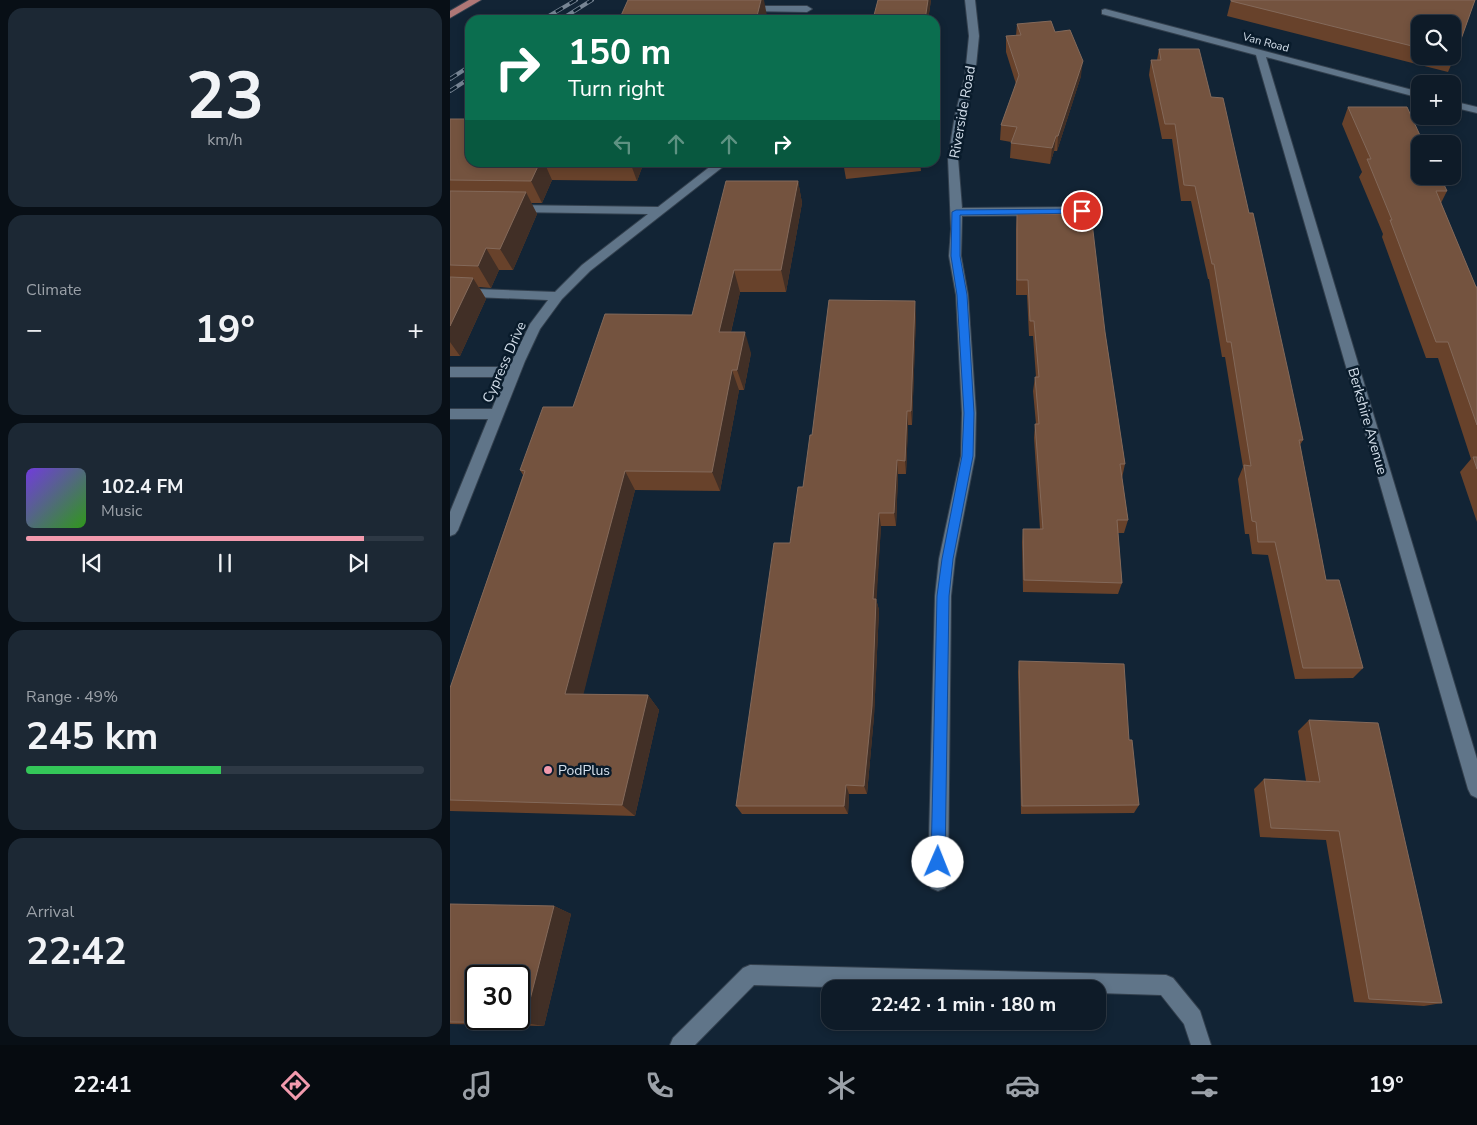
<!DOCTYPE html>
<meta charset="utf-8">
<style>
body{margin:0;font-family:"Nunito Sans",sans-serif;background:#1c2834;color:#f1f3f6;height:100vh;display:flex;flex-direction:column;font-size:19px;white-space:nowrap}
*{box-sizing:border-box;margin:0}
p{font-size:16px;color:#9ba1a8}
.icon{flex:none;width:28px;height:28px;fill:none;stroke:currentColor;stroke-width:2;stroke-linecap:round;stroke-linejoin:round}
.map{position:relative;flex:1;overflow:hidden}
.details{display:flex;flex-direction:column;gap:8px;padding:8px;background:#080f16;width:450px}
.details>*{flex:none}
.guide{position:absolute;left:15px;top:15px;width:475px;height:152px;border-radius:15px;box-shadow:0 2px 8px #0003,0 0 0 1px #2e3945;background:#0b6e4f;color:#fff;overflow:hidden}
.buttons{position:absolute;left:961px;top:15px;display:grid;gap:10px}
.buttons a{display:grid;place-items:center;width:50px;height:50px;border-radius:10px;background:#0e1b28;box-shadow:0 2px 8px #0003,0 0 0 1px #2e3945;font-size:25px}
.speed{position:absolute;left:15px;top:965px;display:flex;gap:10px;font-size:25px;font-weight:700;text-align:center}
.speed>*{display:grid;place-content:center;width:65px;height:65px;border-radius:50%;background:#0e1b28;box-shadow:0 2px 8px #0003,0 0 0 1px #2e3945;line-height:1}
.speed .limit{border:2px solid #111;border-radius:8px;background:#fff;color:#111}
.pin{position:absolute;display:grid;place-items:center;width:42px;height:42px;color:#fff;margin:-21px;border:2px solid #fff;border-radius:50%;box-shadow:0 1px 5px #0007}
.me{position:absolute;width:55px;margin:-28px;rotate:1deg;stroke-linejoin:round;filter:drop-shadow(0 0 4px #0008)}
.turn{display:flex;align-items:center;gap:18px;height:105px;padding:0 20px;font-size:22px}
.turn .icon{width:65px;height:65px;stroke-width:2.5}
.turn b{display:block;font-size:35px;line-height:42px}
.lanes{display:flex;align-items:center;height:48px;padding:0 20px;background:#0003;justify-content:center;gap:25px;direction:ltr}
.lanes .off{opacity:.35}
.big{font-size:38px;font-weight:700;line-height:1.1}
.details .widget{flex:1;display:flex;flex-direction:column;justify-content:center;gap:8px;min-width:0;padding:0 18px;border-radius:15px;background:#1c2834}
.details .dial{align-items:center;gap:0}
.dial b{font-size:65px;line-height:1}
.song{display:flex;align-items:center;gap:15px}
.cover{width:60px;height:60px;border-radius:8px;background:linear-gradient(135deg,hsl(260 70% 55%),hsl(110 70% 35%))}
.played{height:5px;border-radius:2px;background:linear-gradient(90deg,#f29aad 85%,#2e3945 85%)}
.keys{display:flex;justify-content:space-around;direction:ltr}
.heat{display:flex;justify-content:space-between;align-items:center;font-size:28px;direction:ltr}
.charge{height:8px;border-radius:4px;background:linear-gradient(90deg,#34c759 49%,#2e3945 0)}
.trip{position:absolute;left:371px;top:980px;width:285px;height:50px;border-radius:15px;background:#0e1b28;box-shadow:0 2px 8px #0003,0 0 0 1px #2e3945;font-weight:700;line-height:50px;text-align:center}
.menu{display:flex;height:80px;justify-content:space-around;align-items:center;background:#060b10;color:#9ba1a8}
.menu .icon{width:35px;height:35px}
.menu .active{color:#f29aad}
.menu b{font-size:22px;color:#f1f3f6}
main{display:flex;flex:1;min-height:0}
.map>svg:first-child{display:block}
.lines{fill:none;stroke-linecap:round;stroke-linejoin:round}
.minor-casing{stroke:#33404e;stroke-width:2}
.major-casing{stroke:#33404e;stroke-width:2}
.minor{fill:#607589;fill-rule:evenodd}
.major{fill:#af7776;fill-rule:evenodd}
.rail-casing{stroke:#778594;stroke-width:4}
.rail{stroke:#091b2b;stroke-width:2.5;stroke-dasharray:8;stroke-linecap:butt}
.wall{fill:#68422b;fill-rule:evenodd}
.shaded-wall{fill:#412f26}
.building{fill:#74533f;stroke:#83695a;fill-rule:evenodd}
.route{fill:#1a73e8;stroke:#114b97}
.poi-dot{fill:#f29aad;stroke:#091b2b;stroke-width:2}
.labels{text-anchor:middle;stroke-width:5;stroke-linejoin:round;paint-order:stroke}
.far-street-label{font-size:11px;fill:#d5e0ec;stroke:#091b2b}
.street-label{font-size:14px;fill:#d5e0ec;stroke:#091b2b}
.poi-label{font-size:14px;fill:#d5e0ec;stroke:#091b2b;text-anchor:start}
</style>
<main>
<section class="details">
<div class="widget dial"><b>23</b><p>km/h</p></div>
<div class="widget"><p>Climate</p>
<div class="heat"><a>−</a><b class="big">19°</b><a>+</a></div>
</div>
<div class="widget">
<div class="song"><i class="cover"></i><div><b>102.4 FM</b><p>Music</p></div></div>
<div class="played"></div>
<div class="keys"><svg class="icon" aria-label="previous" viewBox="0 0 24 24"><path d="M18 5L8 12l10 7zM5 5v14"/></svg><svg class="icon" aria-label="pause" viewBox="0 0 24 24"><path d="M8 5v14M16 5v14"/></svg><svg class="icon" aria-label="next" viewBox="0 0 24 24"><path d="M6 5l10 7-10 7zM19 5v14"/></svg></div>
</div>
<div class="widget"><p>Range · 49%</p><b class="big">245 km</b><div class="charge"></div></div>
<div class="widget"><p>Arrival</p><b class="big">22:42</b></div>
</section>
<div class="map">
<svg width="1027" height="1045" viewBox="0 0 1027 1045">
<rect width="100%" height="100%" fill="#122435"/>
<g class="lines">
<defs>
<path id="minor" d="M 515,0 L 525,0 L 529,36 L 525,76 L 515,115 L 508,158 L 512,208 L 632,207 L 638,211 L 632,215 L 512,216 L 511,256 L 518,295 L 526,413 L 525,456 L 505,559 L 501,596 L 498,881 L 495,888 L 488,891 L 481,888 L 478,881 L 485,596 L 489,559 L 511,456 L 512,413 L 506,295 L 499,256 L 501,229 L 498,158 L 505,115 L 515,76 L 519,36 Z
M 295,6 L 357,6 L 362,9 L 357,12 L 292,11 L 292,7 Z
M 655,9 L 970,92 L 970,98 L 816,57 L 1027,759 L 1027,798 L 1021,795 L 1018,789 L 806,55 L 652,14 L 652,10 Z
M 1002,101 L 1027,107 L 1027,113 L 1002,107 Z
M 266,162 L 279,162 L 140,271 L 112,299 L 90,329 L 75,361 L 8,530 L 5,534 L 0,536 L 0,512 L 38,419 L 0,419 L 0,409 L 42,409 L 55,377 L 0,377 L 0,367 L 59,367 L 80,324 L 98,300 L 0,296 L 0,288 L 105,292 L 132,265 L 198,214 L 64,212 L 60,211 L 58,208 L 60,205 L 208,207 Z
M 300,965 L 716,975 L 723,978 L 750,1011 L 761,1045 L 741,1045 L 734,1024 L 711,995 L 648,993 L 648,989 L 453,989 L 304,985 L 245,1045 L 220,1045 L 223,1038 L 293,968 Z"/>
<path id="major" d="M 19,0 L 31,0 L 0,18 L 0,11 Z"/>
</defs>
<!-- minor casing -->
<use href="#minor" class="minor-casing"/>
<!-- major casing -->
<use href="#major" class="major-casing"/>
<!-- minor -->
<use href="#minor" class="minor"/>
<!-- major -->
<use href="#major" class="major"/>
<defs>
<path id="rail" d="M 92,20 L 126,0
M 110,20 L 142,0
M 0,79 L 20,66
M 0,91 L 20,78"/>
</defs>
<!-- rail casing -->
<use href="#rail" class="rail-casing"/>
<!-- rail -->
<use href="#rail" class="rail"/>
</g>
<!-- wall -->
<path class="wall" d="M 428,0 L 481,0 L 478,20 L 423,20 Z
M 781,0 L 1025,0 L 1005,56 L 998,72 L 777,16 ZM 970,24 L 1002,24 L 1002,56 L 970,56 Z
M 567,24 L 605,32 L 631,76 L 607,151 L 604,151 L 600,164 L 560,158 L 561,142 L 550,140 L 551,125 L 566,84 L 556,52 L 556,36 L 566,36 Z
M 709,49 L 761,97 L 799,213 L 853,440 L 850,445 L 876,580 L 913,668 L 903,678 L 845,679 L 818,555 L 802,554 L 799,534 L 795,534 L 788,479 L 793,467 L 775,357 L 772,357 L 759,279 L 758,279 L 741,201 L 731,201 L 722,139 L 712,139 L 699,75 L 701,60 L 707,60 Z
M 898,107 L 997,191 L 991,203 L 1026,287 L 1027,287 L 1027,522 L 1010,472 L 1021,459 L 988,358 L 976,358 L 932,237 L 933,234 L 909,177 L 912,172 L 892,124 Z
M 0,119 L 20,162 L 194,162 L 187,181 L 102,180 L 92,203 L 81,203 L 87,214 L 63,270 L 49,270 L 41,288 L 29,287 L 36,299 L 10,356 L 0,356 Z
M 393,162 L 470,162 L 471,171 L 396,179 Z
M 348,181 L 352,203 L 336,292 L 290,292 L 281,332 L 301,353 L 294,390 L 289,390 L 270,491 L 185,490 L 133,694 L 198,695 L 209,710 L 185,816 L 0,811 L 0,688 L 73,475 L 70,470 L 123,407 L 242,315 Z
M 567,214 L 655,332 L 675,464 L 672,478 L 678,520 L 674,533 L 668,533 L 672,583 L 668,594 L 573,592 L 572,542 L 573,529 L 590,529 L 584,438 L 585,424 L 586,424 L 583,391 L 585,377 L 586,377 L 583,336 L 579,336 L 577,295 L 566,295 L 566,229 Z
M 466,315 L 462,425 L 458,425 L 456,474 L 448,474 L 446,526 L 431,526 L 426,599 L 429,610 L 424,716 L 417,794 L 399,794 L 398,814 L 292,814 L 286,806 L 340,543 L 353,487 L 362,435 Z
M 569,661 L 679,740 L 689,805 L 684,813 L 571,814 L 568,672 Z
M 859,720 L 992,1003 L 974,1006 L 904,1002 L 876,840 L 810,837 L 804,789 L 814,779 L 856,781 L 848,731 Z
M 0,904 L 104,906 L 121,914 L 94,1026 L 0,1024 Z"/>
<!-- shaded-wall -->
<path class="shaded-wall" d="M 311,0 L 314,0 L 317,16 L 316,20 L 306,20 Z
M 478,0 L 481,0 L 478,20 L 475,20 Z
M 633,61 L 631,76 L 607,151 L 608,136 Z
M 606,136 L 604,151 L 600,164 L 602,148 Z
M 90,162 L 94,162 L 102,180 L 92,203 L 81,181 Z
M 180,162 L 194,162 L 187,181 Z
M 348,181 L 352,203 L 336,292 L 331,270 Z
M 76,192 L 87,214 L 63,270 L 50,249 Z
M 36,248 L 49,270 L 41,288 L 28,266 Z
M 284,270 L 290,292 L 276,353 L 269,332 Z
M 23,278 L 36,299 L 10,356 L 0,342 L 0,326 Z
M 465,301 L 466,315 L 462,425 L 461,411 Z
M 295,332 L 301,353 L 294,390 L 287,370 Z
M 282,370 L 289,390 L 270,491 L 262,472 Z
M 457,411 L 458,425 L 456,474 L 455,461 Z
M 447,460 L 448,474 L 446,526 L 444,513 Z
M 175,471 L 185,490 L 130,708 L 115,694 Z
M 429,513 L 431,526 L 426,610 L 423,599 Z
M 426,599 L 429,610 L 424,716 L 417,794 L 414,786 Z
M 198,695 L 209,710 L 185,816 L 172,805 Z
M 396,785 L 399,794 L 398,814 L 394,806 Z
M 104,906 L 121,914 L 94,1026 L 74,1023 Z"/>
<!-- building -->
<path class="building" d="M 178,0 L 311,0 L 306,20 L 169,20 Z
M 428,0 L 478,0 L 475,20 L 423,19 Z
M 781,0 L 1025,0 L 1005,56 L 1002,56 L 1002,24 L 970,24 L 970,48 L 781,1 Z
M 601,21 L 605,32 L 620,30 L 633,61 L 608,136 L 606,136 L 602,148 L 561,143 L 567,127 L 551,125 L 569,75 L 556,36 L 571,35 L 567,24 Z
M 709,49 L 749,49 L 761,97 L 773,98 L 799,213 L 803,213 L 839,375 L 853,440 L 849,440 L 876,580 L 889,580 L 913,668 L 853,668 L 825,542 L 808,542 L 806,522 L 802,521 L 794,465 L 801,466 L 781,342 L 777,342 L 764,264 L 762,264 L 745,186 L 734,185 L 725,124 L 715,124 L 701,60 L 711,60 Z
M 898,107 L 957,107 L 974,144 L 970,144 L 970,176 L 990,176 L 997,191 L 986,191 L 1026,287 L 1027,287 L 1027,425 L 998,342 L 986,342 L 940,220 L 942,220 L 917,159 L 921,159 Z
M 0,119 L 20,119 L 20,162 L 90,162 L 81,181 L 0,180 Z
M 276,181 L 348,181 L 331,270 L 284,270 L 269,332 L 295,332 L 287,370 L 282,370 L 262,472 L 175,471 L 115,694 L 198,695 L 172,805 L 0,800 L 0,688 L 75,471 L 70,470 L 93,407 L 123,407 L 155,314 L 242,315 Z
M 0,191 L 76,192 L 50,249 L 36,248 L 28,266 L 0,265 Z
M 567,214 L 641,214 L 655,332 L 675,464 L 670,464 L 678,520 L 667,520 L 672,583 L 574,580 L 573,529 L 593,529 L 585,424 L 589,424 L 585,377 L 589,377 L 584,321 L 580,321 L 578,280 L 567,280 Z
M 0,277 L 23,278 L 0,326 Z
M 379,300 L 465,301 L 461,411 L 457,411 L 455,461 L 447,460 L 444,513 L 429,513 L 423,599 L 426,599 L 422,706 L 414,786 L 396,785 L 394,806 L 286,806 L 324,543 L 340,543 L 348,487 L 353,487 L 360,435 L 362,435 Z
M 1023,457 L 1027,457 L 1027,469 Z
M 569,661 L 674,664 L 679,740 L 682,740 L 689,805 L 572,806 Z
M 859,720 L 928,723 L 992,1003 L 919,999 L 889,831 L 821,828 L 814,779 L 870,782 Z
M 0,904 L 104,906 L 74,1023 L 0,1022 ZM 26,976 L 69,976 L 69,1019 L 26,1019 Z"/>
<!-- route -->
<path class="route" d="M 632,209 L 635,209 L 635,213 L 510,215 L 510,256 L 517,295 L 524,413 L 523,456 L 503,559 L 499,596 L 495,862 L 493,867 L 488,870 L 483,867 L 481,862 L 487,596 L 492,559 L 512,456 L 514,413 L 507,295 L 501,256 L 502,212 L 506,210 Z"/>
<!-- markers -->
<circle class="poi-dot" cx="98" cy="770" r="5"/>
<g class="labels">
<!-- far-street labels -->
<g class="far-street-label">
<text transform="translate(816 42) rotate(15)" y="4">Van Road</text>
</g>
<!-- street labels -->
<g class="street-label">
<text transform="translate(512 112) rotate(-80)" y="5">Riverside Road</text>
<text transform="translate(54 362) rotate(-66)" y="5">Cypress Drive</text>
<text transform="translate(918 421) rotate(74)" y="5">Berkshire Avenue</text>
</g>
<!-- poi labels -->
<g class="poi-label">
<text x="108" y="775">PodPlus</text>
</g>
</g>
</svg>
<div class="buttons">
<a><svg class="icon" aria-label="search" viewBox="0 0 24 24"><circle cx="10" cy="10" r="6"/><path d="M15 15l6 6"/></svg></a>
<a>+</a>
<a>−</a>
</div>
<div class="speed"><div class="limit">30</div></div>
<div class="pin" style="left:632px;top:211px;background:#d93025"><svg class="icon" aria-label="arrive" viewBox="0 0 24 24"><path d="M6 21V4h12l-3 4 3 4H6"/></svg></div>
<svg class="me" style="left:488px;top:862px" viewBox="-20 -20 40 40"><circle r="19" fill="#fff"/><path d="M0-13L10 11 0 6-10 11z" fill="#1a73e8"/></svg>
<div class="trip">22:42 · 1 min · 180 m</div>
<div class="guide">
<div class="turn"><svg class="icon" aria-label="right" viewBox="0 0 24 24"><path d="M7 20v-9h11M14 6l5 5-5 5"/></svg><div><b>150 m</b>Turn right</div></div>
<div class="lanes"><svg class="icon off" aria-label="left" viewBox="0 0 24 24"><path d="M17 20v-9H6M10 6l-5 5 5 5"/></svg><svg class="icon off" aria-label="ahead" viewBox="0 0 24 24"><path d="M12 20V5M6 11l6-6 6 6"/></svg><svg class="icon off" aria-label="ahead" viewBox="0 0 24 24"><path d="M12 20V5M6 11l6-6 6 6"/></svg><svg class="icon" aria-label="right" viewBox="0 0 24 24"><path d="M7 20v-9h11M14 6l5 5-5 5"/></svg></div>
</div>
</div>
</main>
<nav class="menu">
<b>22:41</b>
<svg class="icon active" aria-label="directions" viewBox="0 0 24 24"><path d="M12 3l9 9-9 9-9-9zM9 14v-3h6M13 9l2 2-2 2"/></svg>
<svg class="icon" aria-label="music" viewBox="0 0 24 24"><path d="M9 18V5l10-2v13"/><circle cx="6" cy="18" r="3"/><circle cx="16" cy="16" r="3"/></svg>
<svg class="icon" aria-label="phone" viewBox="0 0 24 24"><path d="M5 4h4l2 5-3 2q2 4 5 5l2-3 5 2v4C11 20 4 13 5 4z"/></svg>
<svg class="icon" aria-label="climate" viewBox="0 0 24 24"><path d="M12 3v18M4 7l16 10M4 17L20 7"/></svg>
<svg class="icon" aria-label="car" viewBox="0 0 24 24"><path d="M5 17H2v-5l4-1 3-4h7l3 4 3 1v5h-3M9 17h6M6 11h13"/><circle cx="7" cy="17" r="2"/><circle cx="17" cy="17" r="2"/></svg>
<svg class="icon" aria-label="filters" viewBox="0 0 24 24"><path d="M4 7h16M4 17h16"/><circle cx="9" cy="7" r="2"/><circle cx="15" cy="17" r="2"/></svg>
<b>19°</b>
</nav>
